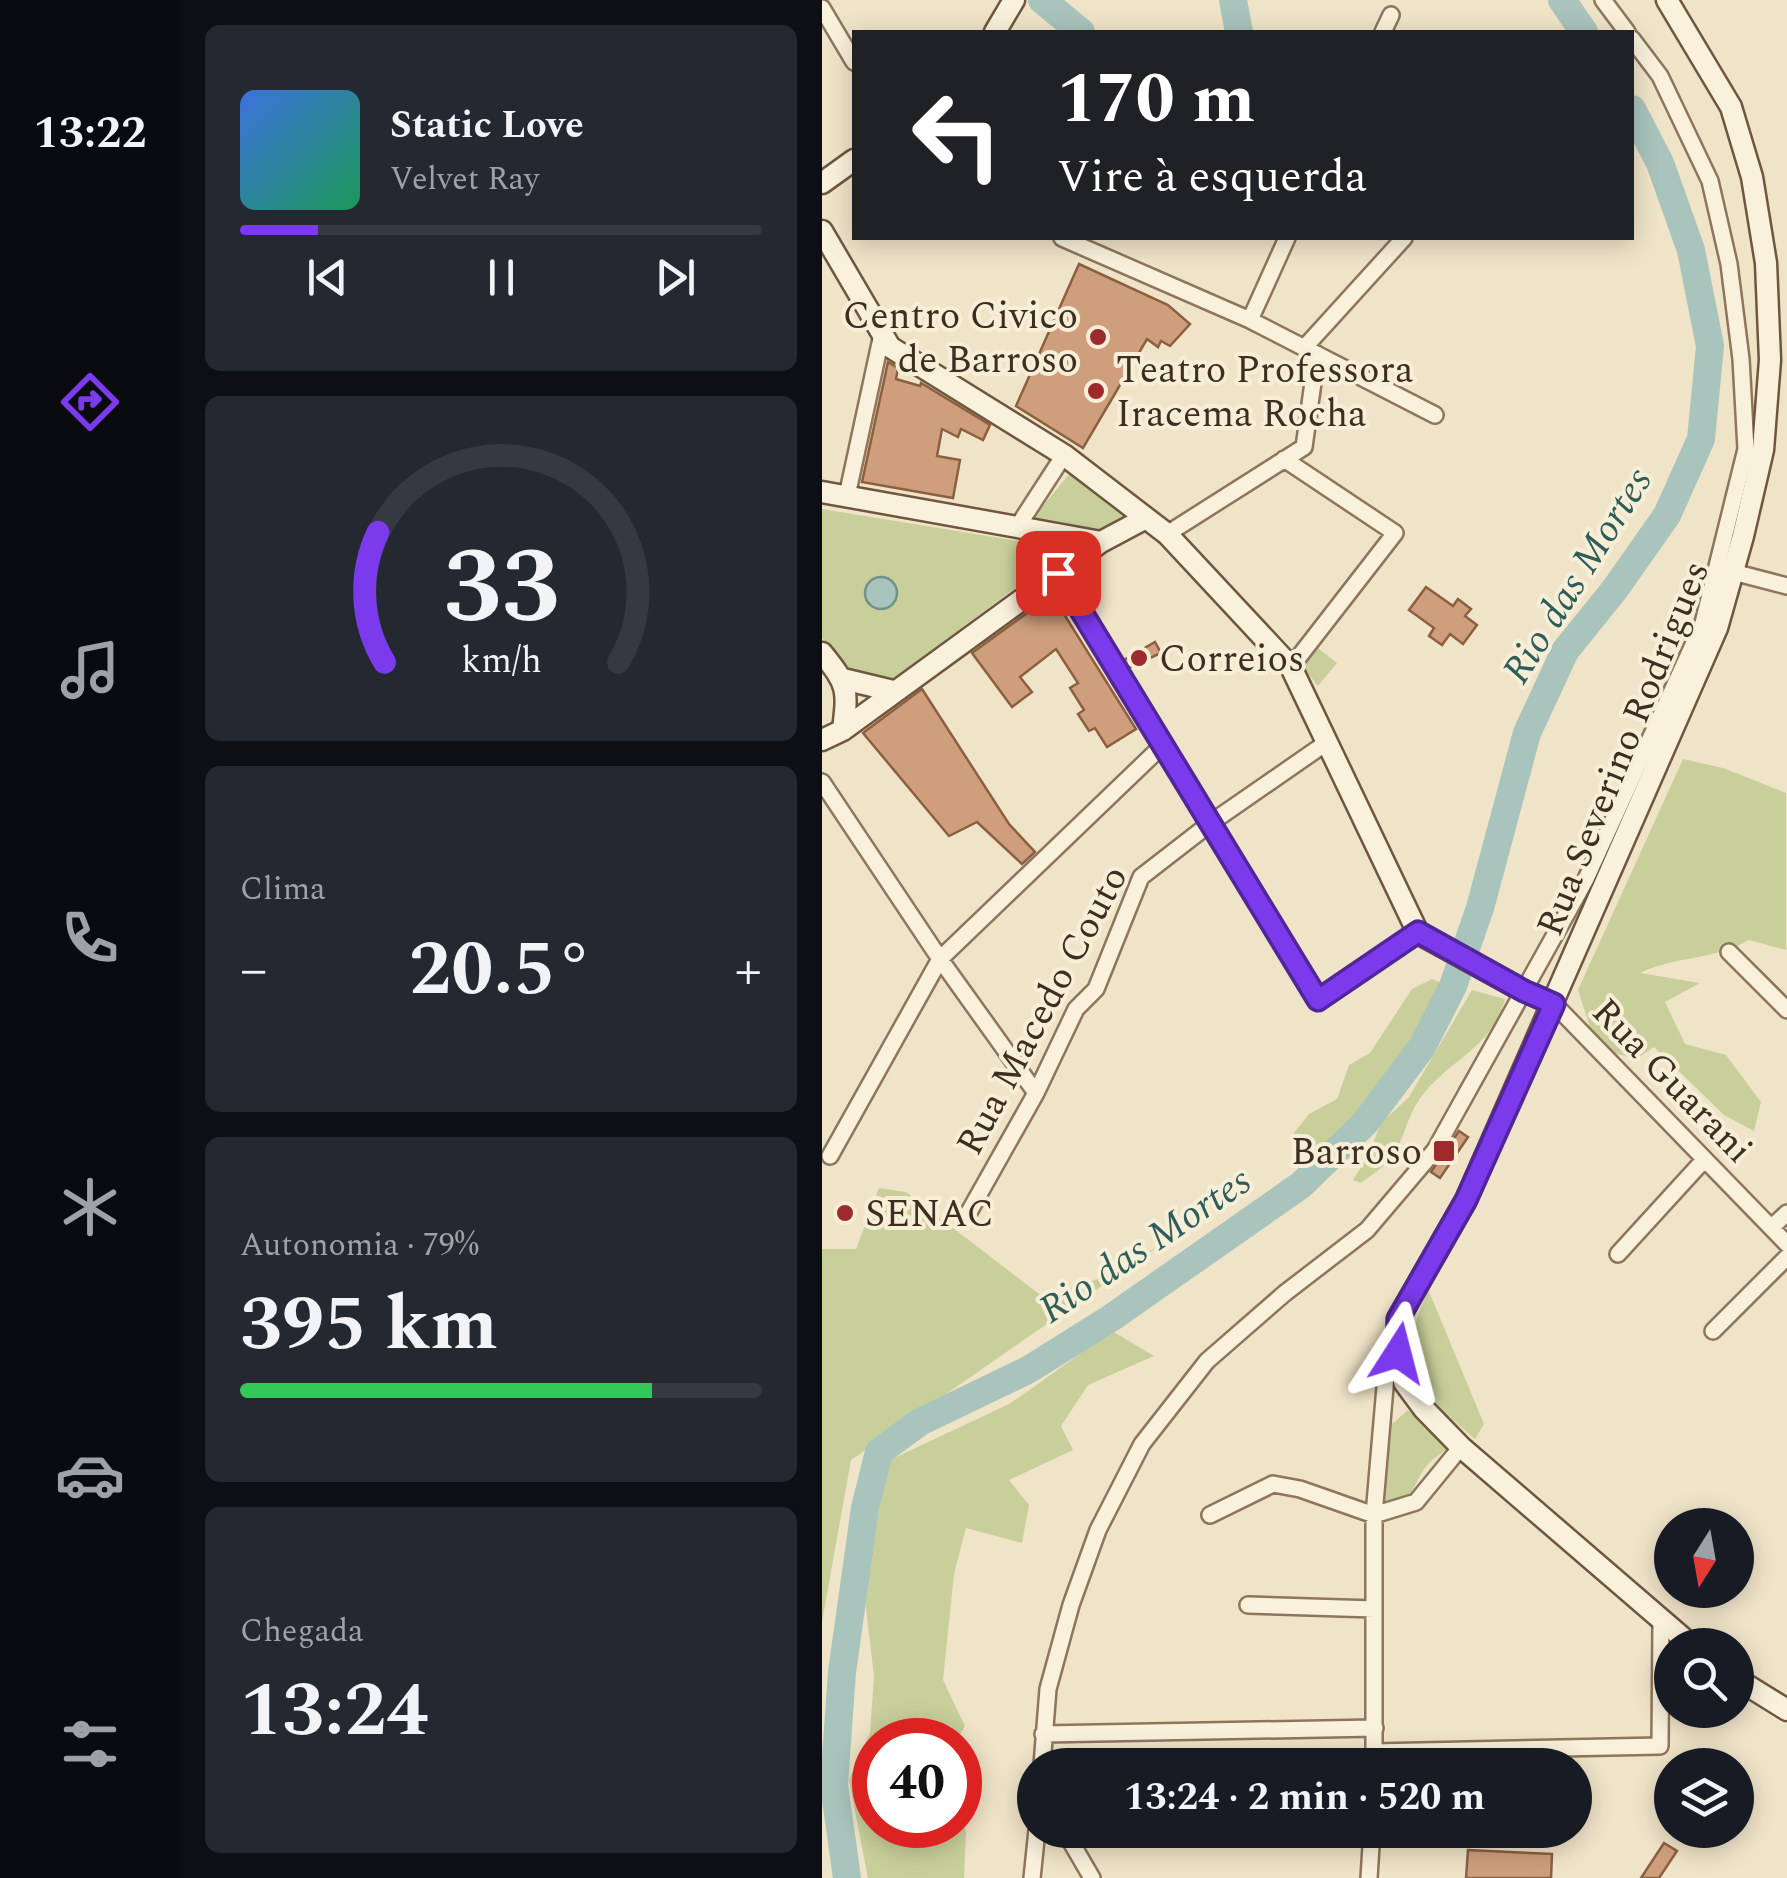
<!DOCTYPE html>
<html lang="pt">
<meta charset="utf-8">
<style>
body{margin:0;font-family:Spectral,serif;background:#242831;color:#f1f3f6;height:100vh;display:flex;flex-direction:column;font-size:38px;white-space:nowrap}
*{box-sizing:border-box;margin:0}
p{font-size:32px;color:#9ea1a6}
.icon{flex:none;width:55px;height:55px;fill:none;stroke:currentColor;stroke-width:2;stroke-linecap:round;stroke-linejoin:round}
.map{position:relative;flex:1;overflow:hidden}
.details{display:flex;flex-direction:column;gap:25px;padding:25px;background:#0d0f14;width:642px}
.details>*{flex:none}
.hud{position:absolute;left:30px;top:30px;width:782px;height:210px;border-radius:0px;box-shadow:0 5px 25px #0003;background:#202124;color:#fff;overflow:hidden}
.needle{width:65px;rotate:191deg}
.controls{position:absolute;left:832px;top:1508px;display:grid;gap:20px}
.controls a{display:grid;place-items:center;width:100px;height:100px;border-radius:50%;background:#171b24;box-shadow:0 5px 25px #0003;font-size:50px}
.speed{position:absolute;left:30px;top:1718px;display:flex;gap:20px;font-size:50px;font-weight:700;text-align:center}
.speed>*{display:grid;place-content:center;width:130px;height:130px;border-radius:50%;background:#171b24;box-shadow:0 5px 25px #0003;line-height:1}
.speed .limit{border:15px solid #d22;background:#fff;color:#111}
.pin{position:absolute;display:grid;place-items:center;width:85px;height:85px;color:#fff;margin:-42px;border-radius:20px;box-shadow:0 5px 15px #0006}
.me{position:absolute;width:110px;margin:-55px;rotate:9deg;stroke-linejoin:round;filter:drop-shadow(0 0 8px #0008)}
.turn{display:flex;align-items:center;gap:35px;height:210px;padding:0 40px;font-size:45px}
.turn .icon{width:130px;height:130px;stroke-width:2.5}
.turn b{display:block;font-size:70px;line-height:85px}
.big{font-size:75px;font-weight:700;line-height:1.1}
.details .tile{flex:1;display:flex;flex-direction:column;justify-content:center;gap:15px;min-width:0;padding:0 35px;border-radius:15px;background:#242831}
.details .dial{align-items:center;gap:0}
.dial svg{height:260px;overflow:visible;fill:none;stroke:#363941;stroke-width:7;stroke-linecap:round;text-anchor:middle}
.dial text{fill:#f1f3f6;stroke:none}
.song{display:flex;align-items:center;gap:30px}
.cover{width:120px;height:120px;border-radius:15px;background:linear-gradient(135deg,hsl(220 70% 55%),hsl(150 70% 35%))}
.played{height:10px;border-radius:5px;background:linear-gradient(90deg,#7c3aed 15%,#363941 15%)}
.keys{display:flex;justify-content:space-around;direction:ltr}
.heat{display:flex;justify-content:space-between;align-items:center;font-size:55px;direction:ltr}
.charge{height:15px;border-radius:8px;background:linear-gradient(90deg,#34c759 79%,#363941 0)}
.trip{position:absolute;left:195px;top:1748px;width:575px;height:100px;border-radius:50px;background:#171b24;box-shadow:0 5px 25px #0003;font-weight:700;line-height:100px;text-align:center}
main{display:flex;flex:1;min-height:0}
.menu{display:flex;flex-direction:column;width:180px;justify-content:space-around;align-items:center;background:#090b0e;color:#9ea1a6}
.menu .icon{width:70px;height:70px}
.menu .on{color:#7c3aed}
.menu b{font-size:45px;color:#f1f3f6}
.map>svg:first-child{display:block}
.green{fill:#c9cf9b}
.water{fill:#a9c4bc;stroke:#6f938a;stroke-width:2.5}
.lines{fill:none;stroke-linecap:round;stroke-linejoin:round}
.river{stroke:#a9c4bc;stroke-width:28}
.building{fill:#cf9f7d;stroke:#8d5f41;stroke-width:2.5}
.street-casing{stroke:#8d765c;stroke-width:20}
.secondary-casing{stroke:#6f573f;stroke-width:25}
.street{stroke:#faf1dc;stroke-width:15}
.secondary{stroke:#faf1dc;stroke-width:20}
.route-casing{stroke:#51269a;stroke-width:25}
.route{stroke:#7c3aed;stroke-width:18}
.poi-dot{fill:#9e2a2b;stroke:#f7eed8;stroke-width:4}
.labels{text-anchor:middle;stroke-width:8;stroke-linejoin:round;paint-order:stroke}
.poi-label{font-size:38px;fill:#3d2e20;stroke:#f7eed8;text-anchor:start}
.street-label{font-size:38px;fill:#3d2e20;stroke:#f7eed8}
.water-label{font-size:40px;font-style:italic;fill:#2f5d5a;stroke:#f7eed8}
</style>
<main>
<nav class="menu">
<b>13:22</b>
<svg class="icon on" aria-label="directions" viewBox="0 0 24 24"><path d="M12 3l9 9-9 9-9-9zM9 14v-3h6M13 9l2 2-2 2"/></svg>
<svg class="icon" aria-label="music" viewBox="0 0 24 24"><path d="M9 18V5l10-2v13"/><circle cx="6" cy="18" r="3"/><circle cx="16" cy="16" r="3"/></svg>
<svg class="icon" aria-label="phone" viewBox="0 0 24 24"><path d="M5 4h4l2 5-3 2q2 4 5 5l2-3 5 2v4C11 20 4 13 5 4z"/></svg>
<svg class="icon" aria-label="climate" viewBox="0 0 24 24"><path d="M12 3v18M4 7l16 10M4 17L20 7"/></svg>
<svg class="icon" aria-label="car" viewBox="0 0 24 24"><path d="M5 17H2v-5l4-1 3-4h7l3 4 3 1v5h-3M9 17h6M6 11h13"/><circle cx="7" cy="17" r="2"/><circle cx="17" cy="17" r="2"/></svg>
<svg class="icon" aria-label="filters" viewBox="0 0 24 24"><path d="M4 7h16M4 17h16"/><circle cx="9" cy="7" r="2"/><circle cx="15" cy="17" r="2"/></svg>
</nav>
<section class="details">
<div class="tile">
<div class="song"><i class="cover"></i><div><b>Static Love</b><p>Velvet Ray</p></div></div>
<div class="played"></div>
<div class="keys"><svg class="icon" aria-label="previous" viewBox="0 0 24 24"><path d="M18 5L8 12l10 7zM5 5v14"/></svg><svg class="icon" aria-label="pause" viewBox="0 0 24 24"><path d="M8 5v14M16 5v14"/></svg><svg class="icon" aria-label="next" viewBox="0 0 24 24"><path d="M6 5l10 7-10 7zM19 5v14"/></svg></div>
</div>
<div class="tile dial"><svg viewBox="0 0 100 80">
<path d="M14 69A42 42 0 1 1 86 69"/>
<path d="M14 69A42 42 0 0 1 12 29" stroke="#7c3aed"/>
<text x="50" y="56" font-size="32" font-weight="700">33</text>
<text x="50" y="72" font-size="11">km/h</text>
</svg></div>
<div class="tile"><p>Clima</p>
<div class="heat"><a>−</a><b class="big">20.5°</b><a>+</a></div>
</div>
<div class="tile"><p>Autonomia · 79%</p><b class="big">395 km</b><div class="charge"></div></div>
<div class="tile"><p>Chegada</p><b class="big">13:24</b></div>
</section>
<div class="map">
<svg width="965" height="1878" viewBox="0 0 965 1878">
<rect width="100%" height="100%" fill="#f0e4c8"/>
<!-- green -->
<path class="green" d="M 249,472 L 304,514 L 273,533 L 209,520 Z
M 0,509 L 208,543 C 216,555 220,563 211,575 L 68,681 L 30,675 L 0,638 Z
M 496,648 L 515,663 L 496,686 L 478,664 Z
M 861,759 L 901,768 L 964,793 L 964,950 L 927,940 C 893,960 853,956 818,973 L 878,983 L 843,1002 L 863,1044 L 904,1055 L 939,1102 L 932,1131 L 902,1115 L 832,1047 L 814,1059 L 782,1050 L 769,1030 L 756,990 Z
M 610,979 L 623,985 C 587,1051 545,1111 490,1163 L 471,1134 L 487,1114 L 515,1099 L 527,1065 L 548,1053 L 590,989 Z
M 650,990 L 683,999 C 668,1052 624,1060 597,1100 C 585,1117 582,1140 570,1157 C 563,1167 549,1175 539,1183 L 531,1180 L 546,1156 L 559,1123 L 587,1097 Z
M 57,1188 L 84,1192 L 221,1297 L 291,1274 L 346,1240 L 29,1460 L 0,1622 L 0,1249 L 34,1249 Z
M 606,1289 L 662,1424 L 653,1439 C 592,1387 573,1368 606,1289 Z
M 290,1331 L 332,1356 L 266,1385 L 239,1426 L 251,1450 L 187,1480 L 207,1505 L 200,1543 L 144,1528 L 132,1574 L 121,1680 L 143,1726 L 135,1740 L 52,1740 L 52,1825 L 138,1825 L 138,1814 L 144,1832 L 142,1878 L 46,1878 L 27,1780 L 48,1733 L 52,1676 L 42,1592 L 66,1461 L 189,1403 Z
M 586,1410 L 627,1447 C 619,1454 608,1460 602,1469 C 588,1491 591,1505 560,1503 L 559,1483 L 570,1424 Z"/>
<!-- water -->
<path class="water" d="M43 593a16 16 0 1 1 32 0a16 16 0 1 1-32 0Z"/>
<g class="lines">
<!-- river -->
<path class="river" d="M 220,0 L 259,32
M 411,0 L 417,32
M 740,0 L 762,32
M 25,1878 L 12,1785 L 20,1672 L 43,1508 L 57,1452 L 98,1422 L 206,1370 L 289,1318 L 479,1185 L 543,1123 L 600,1047 L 631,986 L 658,908 L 705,733 L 743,651 L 793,589 L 845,515 L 879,439 L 888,346 L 869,250 L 838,163 L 810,109"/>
</g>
<!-- building -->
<path class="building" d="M 257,264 L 346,305 L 368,324 L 348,346 L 339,341 L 336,347 L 325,339 L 261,448 L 194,406 Z
M 66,362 L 76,368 L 74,379 L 98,386 L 99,383 L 168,425 L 161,440 L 139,429 L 136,437 L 120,429 L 115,456 L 138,460 L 131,498 L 40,482 Z
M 604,587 L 631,606 L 636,599 L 649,609 L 643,616 L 655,625 L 641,644 L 628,634 L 620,645 L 607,636 L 612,628 L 587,610 Z
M 230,595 L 314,729 L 285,747 L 273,728 L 267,731 L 256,714 L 262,710 L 248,688 L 256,683 L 234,649 L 198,677 L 210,692 L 190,707 L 150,653 Z
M 333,642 L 339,653 L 307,668 L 302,660 Z
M 100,689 L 187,824 L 213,852 L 200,864 L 155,822 L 127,836 L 41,733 Z
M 637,1131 L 646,1137 L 618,1178 L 609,1172 Z
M 842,1843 L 855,1851 L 837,1878 L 819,1878 Z
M 646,1850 L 730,1854 L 729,1878 L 644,1878 Z"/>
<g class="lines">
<defs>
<path id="street" d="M 781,0 L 805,32
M 0,8 L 32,62
M 561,32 L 569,15
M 240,238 L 428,320 L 613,415
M 428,320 L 465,238
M 482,348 L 582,238
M 462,459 L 573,533 L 469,667
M 25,496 L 60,334
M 196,526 L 242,455
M 345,534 L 482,447 L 495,354
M 911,572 L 965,586
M 236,573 L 496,1000 L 596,933
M 0,782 L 118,959 L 214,1093
M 907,952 L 965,1010
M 732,1004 L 965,1244
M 8,1156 L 118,959 L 340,746
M 147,1212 L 214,1093 L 254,1009 L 274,989 L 319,877 L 390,822 L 504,743
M 950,1227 L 965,1213
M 796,1254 L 881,1161
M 891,1331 L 965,1257
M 388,1515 L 451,1484 L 478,1489 L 552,1515
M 552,1515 L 594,1502 L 639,1447
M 426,1605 L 552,1609
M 221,1734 L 553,1728
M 552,1752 L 838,1746 L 839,1622
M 220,1765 L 226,1689 L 249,1605 L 276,1530 L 320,1444 L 385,1361 L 463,1293 L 545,1230 L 613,1150 L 764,879 L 881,623 L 924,449 L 919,359 L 907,264 L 888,181 L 838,76 L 810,39
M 552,1765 L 552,1515 L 566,1352 L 576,1353
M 242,1830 L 270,1878
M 210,1878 L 215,1830
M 547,1878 L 550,1830"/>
<path id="secondary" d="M 845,0 L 909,107 L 930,177 L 944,263 L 948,360 L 941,450 L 921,536 L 895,628 L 644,1200 L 576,1319 L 576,1353 L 582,1382 L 602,1409 L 639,1447 L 869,1645
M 173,32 L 192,0
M 0,183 L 32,160
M 0,231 L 68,347 L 242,455 L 345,534 L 469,667 L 596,933 L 702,991 L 732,1004
M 0,492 L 279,542
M 0,653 C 26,685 26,689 21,730
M 21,679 L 71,691
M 0,740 L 21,730 L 279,542 L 324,518
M 915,1679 L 965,1710"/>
</defs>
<!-- street casing -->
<use href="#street" class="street-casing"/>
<!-- secondary casing -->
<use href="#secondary" class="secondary-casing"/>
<!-- street -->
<use href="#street" class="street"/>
<!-- secondary -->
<use href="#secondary" class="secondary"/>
</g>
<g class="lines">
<defs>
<path id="route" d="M 236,573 L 496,1000 L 596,932 L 702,991 L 732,1004 L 644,1200 L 576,1319 L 576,1353"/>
</defs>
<!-- route casing -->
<use href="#route" class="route-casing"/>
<!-- route -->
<use href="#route" class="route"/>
</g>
<!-- markers -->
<g class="poi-dot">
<circle cx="276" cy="337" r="10"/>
<circle cx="274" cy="391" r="10"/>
<circle cx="317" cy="658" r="10"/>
<rect x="610" y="1139" width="24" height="24" rx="5"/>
<circle cx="23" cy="1213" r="10"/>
</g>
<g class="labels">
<!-- poi labels -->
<g class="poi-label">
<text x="256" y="328" text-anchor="end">Centro Civico<tspan x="256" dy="44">de Barroso</tspan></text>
<text x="294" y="382">Teatro Professora<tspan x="294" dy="44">Iracema Rocha</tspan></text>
<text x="337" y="671">Correios</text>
<text x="600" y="1164" text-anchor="end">Barroso</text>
<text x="43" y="1226">SENAC</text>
</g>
<!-- street labels -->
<g class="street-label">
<text transform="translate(800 748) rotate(-68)" y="13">Rua Severino Rodrigues</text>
<text transform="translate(219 1010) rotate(-62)" y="13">Rua Macedo Couto</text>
<text transform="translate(851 1080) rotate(46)" y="13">Rua Guarani</text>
</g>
<!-- water labels -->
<g class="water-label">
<text transform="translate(754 575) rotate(-58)" y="14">Rio das Mortes</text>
<text transform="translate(322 1244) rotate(-34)" y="14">Rio das Mortes</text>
</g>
</g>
</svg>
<div class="controls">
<a><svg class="needle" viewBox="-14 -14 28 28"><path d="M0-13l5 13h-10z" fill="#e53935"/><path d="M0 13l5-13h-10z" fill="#9ea1a6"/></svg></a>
<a><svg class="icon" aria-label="search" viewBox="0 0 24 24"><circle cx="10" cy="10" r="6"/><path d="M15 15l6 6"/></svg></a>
<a><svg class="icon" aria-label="layers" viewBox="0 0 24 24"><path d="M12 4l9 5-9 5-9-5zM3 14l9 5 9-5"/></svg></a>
</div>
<div class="speed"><div class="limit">40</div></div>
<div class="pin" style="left:236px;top:573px;background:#d93025"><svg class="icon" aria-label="arrive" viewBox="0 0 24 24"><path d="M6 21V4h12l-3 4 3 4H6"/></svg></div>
<svg class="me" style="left:576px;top:1353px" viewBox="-20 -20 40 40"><path d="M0-17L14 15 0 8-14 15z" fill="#7c3aed" stroke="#fff" stroke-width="4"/></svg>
<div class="trip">13:24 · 2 min · 520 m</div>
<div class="hud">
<div class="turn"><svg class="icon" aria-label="left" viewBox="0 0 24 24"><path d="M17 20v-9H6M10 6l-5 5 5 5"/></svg><div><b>170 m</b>Vire à esquerda</div></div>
</div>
</div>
</main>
